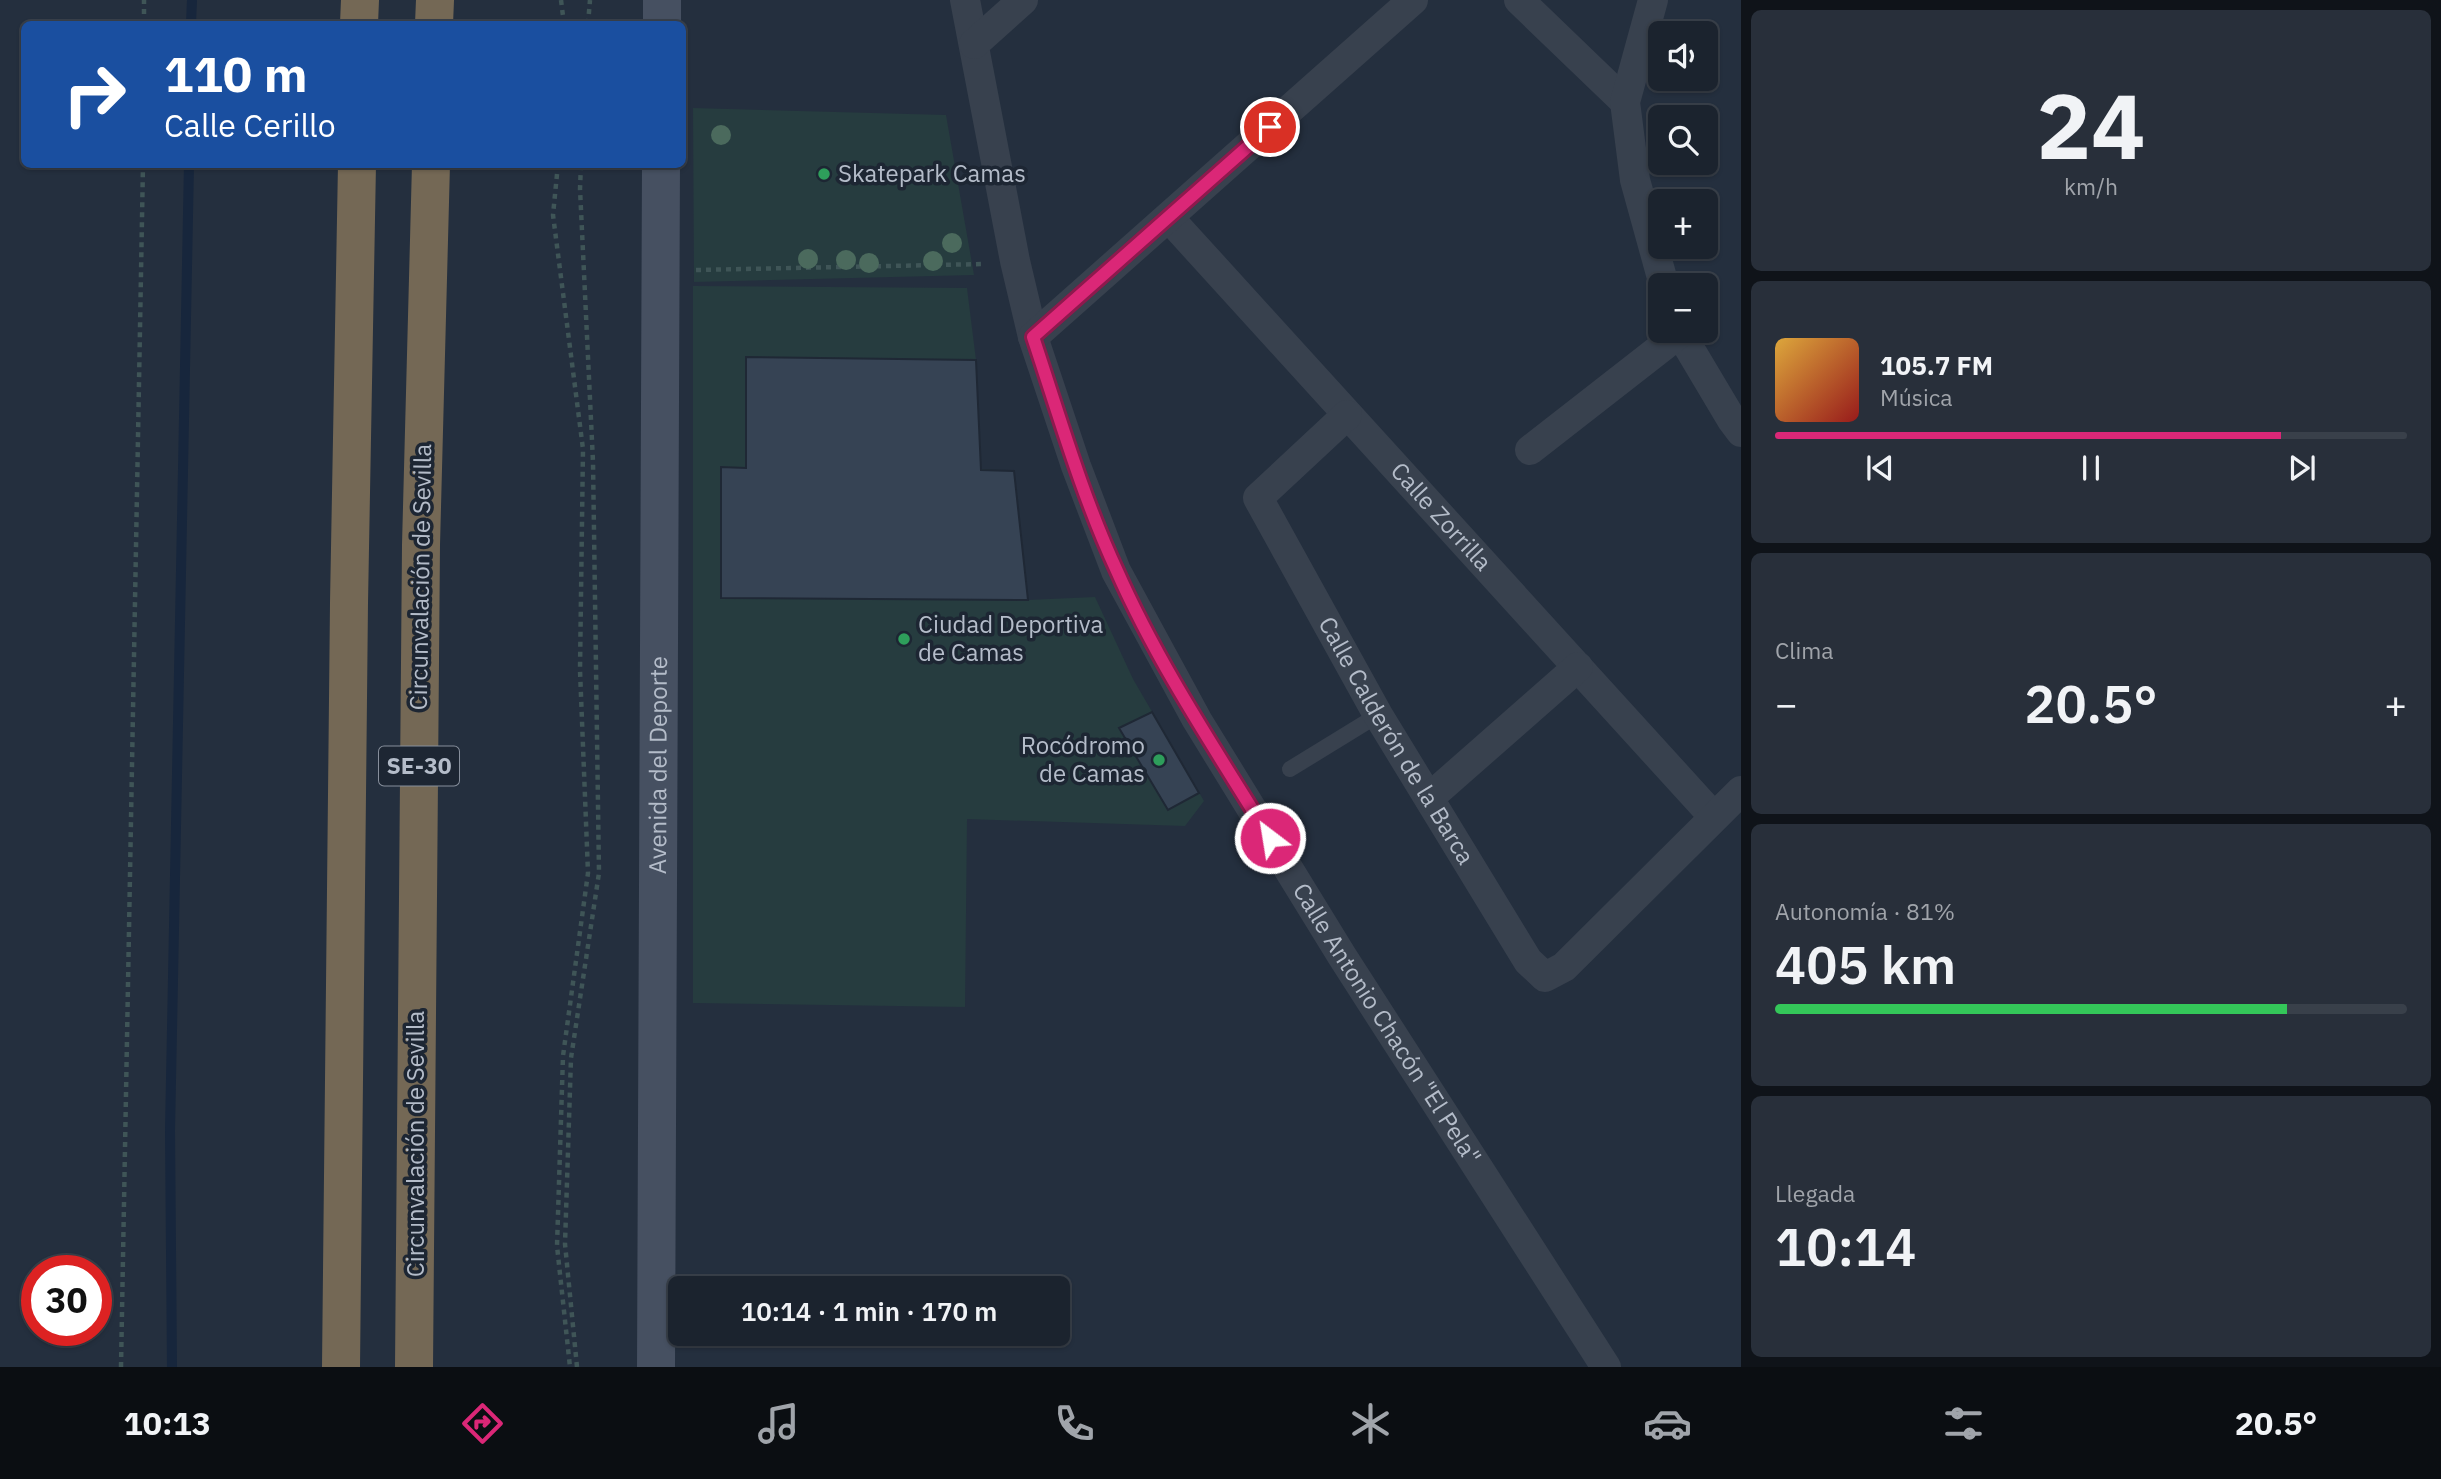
<!DOCTYPE html>
<html lang="es">
<meta charset="utf-8">
<style>
body{margin:0;font-family:"IBM Plex Sans",sans-serif;background:#282f3a;color:#f1f3f6;height:100vh;display:flex;flex-direction:column;font-size:26px;white-space:nowrap}
*{box-sizing:border-box;margin:0}
p{font-size:23px;color:#a0a4aa}
.icon{flex:none;width:38px;height:38px;fill:none;stroke:currentColor;stroke-width:2;stroke-linecap:round;stroke-linejoin:round}
.map{position:relative;flex:1;overflow:hidden}
.details{display:flex;flex-direction:column;gap:10px;padding:10px;background:#0f1319;width:700px}
.details>*{flex:none}
.guide{position:absolute;left:21px;top:21px;width:665px;height:147px;border-radius:10px;box-shadow:0 2px 5px #0004,0 0 0 2px #39404a;background:#1a4fa0;color:#fff;overflow:hidden}
.buttons{position:absolute;left:1648px;top:21px;display:grid;gap:14px}
.buttons a{display:grid;place-items:center;width:70px;height:70px;border-radius:10px;background:#1b232e;box-shadow:0 2px 5px #0004,0 0 0 2px #39404a;font-size:35px}
.speed{position:absolute;left:21px;top:1255px;display:flex;gap:14px;font-size:35px;font-weight:700;text-align:center}
.speed>*{display:grid;place-content:center;width:91px;height:91px;border-radius:50%;background:#1b232e;box-shadow:0 2px 5px #0004,0 0 0 2px #39404a;line-height:1}
.speed .limit{border:10px solid #d22;background:#fff;color:#111}
.pin{position:absolute;display:grid;place-items:center;width:60px;height:60px;color:#fff;margin:-30px;border:4px solid #fff;border-radius:50%;box-shadow:0 2px 7px #0007}
.me{position:absolute;width:77px;margin:-38px;rotate:329deg;stroke-linejoin:round;filter:drop-shadow(0 0 5px #0008)}
.turn{display:flex;align-items:center;gap:24px;height:147px;padding:0 28px;font-size:32px}
.turn .icon{width:91px;height:91px;stroke-width:2.5}
.turn b{display:block;font-size:49px;line-height:60px}
.big{font-size:52px;font-weight:600;line-height:1.1}
.details .widget{flex:1;display:flex;flex-direction:column;justify-content:center;gap:10px;min-width:0;padding:0 24px;border-radius:10px;background:#282f3a}
.details .dial{align-items:center;gap:0}
.dial b{font-size:91px;line-height:1}
.song{display:flex;align-items:center;gap:21px}
.cover{width:84px;height:84px;border-radius:10px;background:linear-gradient(135deg,hsl(40 70% 55%),hsl(0 70% 35%))}
.played{height:7px;border-radius:4px;background:linear-gradient(90deg,#db2777 80%,#39404a 80%)}
.keys{display:flex;justify-content:space-around;direction:ltr}
.heat{display:flex;justify-content:space-between;align-items:center;font-size:38px;direction:ltr}
.charge{height:10px;border-radius:5px;background:linear-gradient(90deg,#34c759 81%,#39404a 0)}
.trip{position:absolute;left:668px;top:1276px;width:402px;height:70px;border-radius:10px;background:#1b232e;box-shadow:0 2px 5px #0004,0 0 0 2px #39404a;font-weight:600;line-height:70px;text-align:center}
.menu{display:flex;height:112px;justify-content:space-around;align-items:center;background:#0b0e12;color:#a0a4aa}
.menu .icon{width:49px;height:49px}
.menu .on{color:#db2777}
.menu b{font-size:32px;color:#f1f3f6}
main{display:flex;flex:1;min-height:0}
.map>svg:first-child{display:block}
.green{fill:#263c3f}
.lines{fill:none;stroke-linecap:round;stroke-linejoin:round}
.stream{stroke:#17263c;stroke-width:10}
.building{fill:#364354;stroke:#1f2835;stroke-width:2}
.path{stroke:#3f5557;stroke-width:4.5;stroke-dasharray:5 5;stroke-linecap:butt}
.lane{stroke:#38414e;stroke-width:16}
.street{stroke:#38414e;stroke-width:30}
.secondary{stroke:#465061;stroke-width:38}
.highway{stroke:#746855;stroke-width:38}
.tree{fill:#4b6a5d}
.route-casing{stroke:#8e194d;stroke-width:18}
.route{stroke:#db2777;stroke-width:12}
.leisure-dot{fill:#2e9e5b;stroke:#1d2633;stroke-width:2.5}
.labels{text-anchor:middle;stroke-width:7;stroke-linejoin:round;paint-order:stroke}
.shield{fill:#1d2633;stroke:#878f9c;stroke-width:2}
.shield-label{font-size:23px;font-weight:bold;fill:#b4bcc9}
.poi-label{font-size:24px;fill:#b4bcc9;stroke:#1d2633;text-anchor:start}
.street-label{font-size:24px;fill:#b4bcc9;stroke:#1d2633}
</style>
<main>
<div class="map">
<svg width="1741" height="1367" viewBox="0 0 1741 1367">
<rect width="100%" height="100%" fill="#242f3e"/>
<!-- green -->
<path class="green" d="M 693,108 L 946,115 L 974,275 L 694,282 Z
M 693,286 L 967,288 L 976,360 L 981,469 L 1014,471 L 1028,600 L 1095,597 L 1133,679 L 1204,801 L 1185,826 L 967,819 L 965,1007 L 693,1003 Z"/>
<g class="lines">
<!-- stream -->
<path class="stream" d="M 191,24 L 192,0
M 172,1367 L 170,1131 L 189,164"/>
</g>
<!-- building -->
<path class="building" d="M 746,357 L 976,360 L 981,470 L 1014,471 L 1028,600 L 721,598 L 721,467 L 746,468 Z
M 1152,712 L 1199,793 L 1168,810 L 1119,728 Z"/>
<g class="lines">
<!-- path -->
<path class="path" d="M 561,0 L 564,24
M 144,24 L 144,0
M 588,24 L 590,0
M 558,164 L 553,215 L 583,449 L 580,670 L 588,873 L 563,1056 L 557,1246 L 570,1367
M 696,270 L 984,264
M 121,1367 L 143,164
M 577,1367 L 565,1244 L 571,1058 L 599,873 L 593,462 L 580,189 L 581,164"/>
<!-- lane -->
<path class="lane" d="M 1290,769 L 1378,715"/>
<!-- street -->
<g class="street">
<path id="s1" d="M 965,0 L 1015,261 L 1033,337 L 1076,466 L 1116,571 L 1197,720 L 1342,956 L 1606,1367"/>
<path d="M 1519,0 L 1625,102"/>
<path d="M 1653,0 L 1625,102 L 1635,180 L 1664,285"/>
<path d="M 974,44 L 1023,0"/>
<path id="s2" d="M 1169,218 L 1714,817"/>
<path d="M 1679,331 L 1732,420 L 1741,432"/>
<path d="M 1033,337 L 1413,0"/>
<path id="s3" d="M 1347,415 L 1258,498 L 1378,715 L 1528,961 L 1545,977 L 1564,967 L 1741,791"/>
<path d="M 1530,450 L 1680,333"/>
<path d="M 1429,798 L 1578,667"/>
</g>
<!-- secondary -->
<g class="secondary">
<path d="M 662,24 L 662,0"/>
<path id="s4" d="M 656,1367 L 661,164"/>
</g>
<!-- highway -->
<path class="highway" d="M 359,24 L 360,0
M 434,24 L 435,0
M 341,1367 L 349,603 L 357,164
M 414,1367 L 421,545 L 431,164"/>
</g>
<!-- trees -->
<g class="tree">
<circle cx="721" cy="135" r="10"/>
<circle cx="952" cy="243" r="10"/>
<circle cx="808" cy="259" r="10"/>
<circle cx="846" cy="260" r="10"/>
<circle cx="933" cy="261" r="10"/>
<circle cx="869" cy="263" r="10"/>
</g>
<g class="lines">
<defs>
<path id="route" d="M 1270,838 C 1217,752 1158,664 1117,571 C 1082,496 1059,415 1033,337 L 1270,127"/>
</defs>
<!-- route casing -->
<use href="#route" class="route-casing"/>
<!-- route -->
<use href="#route" class="route"/>
</g>
<!-- markers -->
<g class="leisure-dot">
<circle cx="824" cy="174" r="7"/>
<circle cx="904" cy="639" r="7"/>
<circle cx="1159" cy="760" r="7"/>
</g>
<g class="labels">
<!-- shield labels -->
<rect class="shield" x="379" y="746.5" width="80" height="39" rx="5"/>
<g class="shield-label">
<text x="419" y="774">SE-30</text>
</g>
<!-- poi labels -->
<g class="poi-label">
<text x="838" y="182">Skatepark Camas</text>
<text x="918" y="633">Ciudad Deportiva<tspan x="918" dy="28">de Camas</tspan></text>
<text x="1145" y="754" text-anchor="end">Rocódromo<tspan x="1145" dy="28">de Camas</tspan></text>
</g>
<!-- street labels -->
<g class="street-label">
<text dy="8" stroke="none"><textPath href="#s2" startOffset="404">Calle Zorrilla</textPath></text>
<text transform="translate(421 577) rotate(-89)" y="8">Circunvalación de Sevilla</text>
<text dy="8" stroke="none"><textPath href="#s3" startOffset="401">Calle Calderón de la Barca</textPath></text>
<text dy="8" stroke="none"><textPath href="#s4" startOffset="602">Avenida del Deporte</textPath></text>
<text dy="8" stroke="none"><textPath href="#s1" startOffset="1120">Calle Antonio Chacón "El Pela"</textPath></text>
<text transform="translate(416 1144) rotate(-90)" y="8">Circunvalación de Sevilla</text>
</g>
</g>
</svg>
<div class="buttons">
<a><svg class="icon" aria-label="sound" viewBox="0 0 24 24"><path d="M4 9h4l5-4v14l-5-4H4zM17 9q2 3 0 6"/></svg></a>
<a><svg class="icon" aria-label="search" viewBox="0 0 24 24"><circle cx="10" cy="10" r="6"/><path d="M15 15l6 6"/></svg></a>
<a>+</a>
<a>−</a>
</div>
<div class="speed"><div class="limit">30</div></div>
<div class="pin" style="left:1270px;top:127px;background:#d93025"><svg class="icon" aria-label="arrive" viewBox="0 0 24 24"><path d="M6 21V4h12l-3 4 3 4H6"/></svg></div>
<svg class="me" style="left:1270px;top:838px" viewBox="-20 -20 40 40"><circle r="17" fill="#db2777" stroke="#fff" stroke-width="3"/><path d="M0-11L8 9 0 5-8 9z" fill="#fff"/></svg>
<div class="trip">10:14 · 1 min · 170 m</div>
<div class="guide">
<div class="turn"><svg class="icon" aria-label="right" viewBox="0 0 24 24"><path d="M7 20v-9h11M14 6l5 5-5 5"/></svg><div><b>110 m</b>Calle Cerillo</div></div>
</div>
</div>
<section class="details">
<div class="widget dial"><b>24</b><p>km/h</p></div>
<div class="widget">
<div class="song"><i class="cover"></i><div><b>105.7 FM</b><p>Música</p></div></div>
<div class="played"></div>
<div class="keys"><svg class="icon" aria-label="previous" viewBox="0 0 24 24"><path d="M18 5L8 12l10 7zM5 5v14"/></svg><svg class="icon" aria-label="pause" viewBox="0 0 24 24"><path d="M8 5v14M16 5v14"/></svg><svg class="icon" aria-label="next" viewBox="0 0 24 24"><path d="M6 5l10 7-10 7zM19 5v14"/></svg></div>
</div>
<div class="widget"><p>Clima</p>
<div class="heat"><a>−</a><b class="big">20.5°</b><a>+</a></div>
</div>
<div class="widget"><p>Autonomía · 81%</p><b class="big">405 km</b><div class="charge"></div></div>
<div class="widget"><p>Llegada</p><b class="big">10:14</b></div>
</section>
</main>
<nav class="menu">
<b>10:13</b>
<svg class="icon on" aria-label="directions" viewBox="0 0 24 24"><path d="M12 3l9 9-9 9-9-9zM9 14v-3h6M13 9l2 2-2 2"/></svg>
<svg class="icon" aria-label="music" viewBox="0 0 24 24"><path d="M9 18V5l10-2v13"/><circle cx="6" cy="18" r="3"/><circle cx="16" cy="16" r="3"/></svg>
<svg class="icon" aria-label="phone" viewBox="0 0 24 24"><path d="M5 4h4l2 5-3 2q2 4 5 5l2-3 5 2v4C11 20 4 13 5 4z"/></svg>
<svg class="icon" aria-label="climate" viewBox="0 0 24 24"><path d="M12 3v18M4 7l16 10M4 17L20 7"/></svg>
<svg class="icon" aria-label="car" viewBox="0 0 24 24"><path d="M5 17H2v-5l4-1 3-4h7l3 4 3 1v5h-3M9 17h6M6 11h13"/><circle cx="7" cy="17" r="2"/><circle cx="17" cy="17" r="2"/></svg>
<svg class="icon" aria-label="filters" viewBox="0 0 24 24"><path d="M4 7h16M4 17h16"/><circle cx="9" cy="7" r="2"/><circle cx="15" cy="17" r="2"/></svg>
<b>20.5°</b>
</nav>
